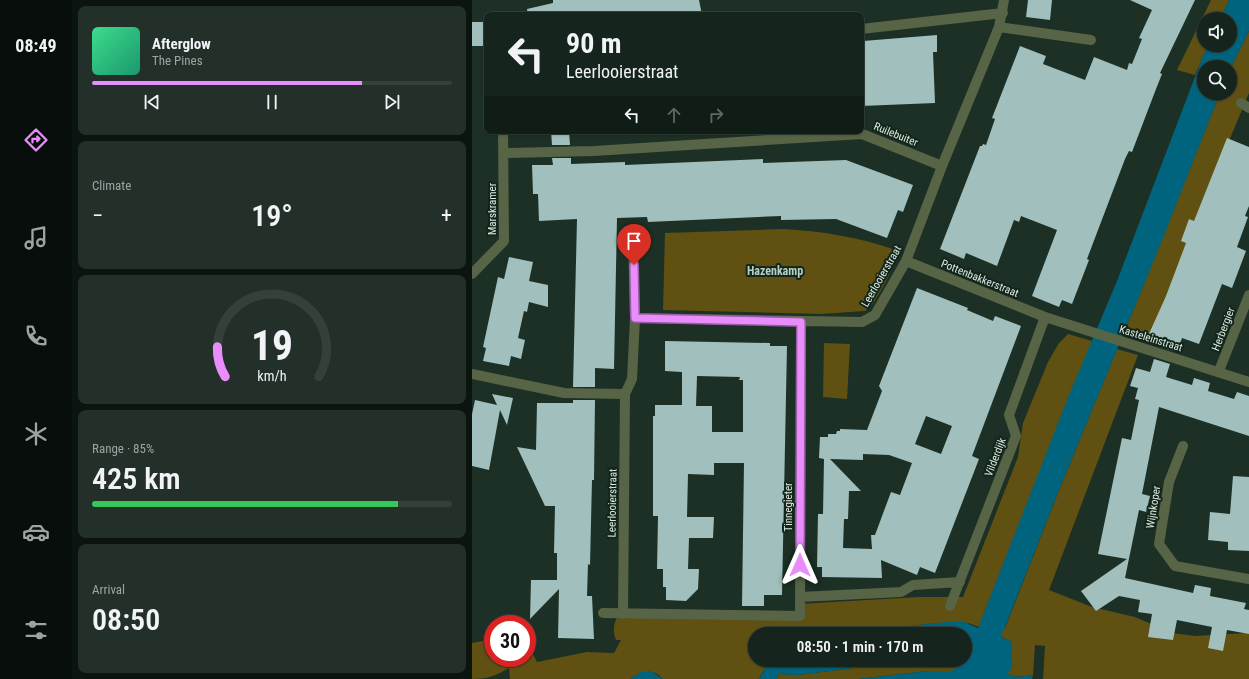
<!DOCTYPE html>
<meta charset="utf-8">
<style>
body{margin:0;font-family:"Roboto Condensed",sans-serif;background:#223029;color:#f1f3f6;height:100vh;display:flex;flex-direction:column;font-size:15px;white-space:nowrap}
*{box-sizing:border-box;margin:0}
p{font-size:13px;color:#9da4a3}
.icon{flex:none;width:22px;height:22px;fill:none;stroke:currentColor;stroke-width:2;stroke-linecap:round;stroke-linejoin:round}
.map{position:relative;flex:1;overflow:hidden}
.side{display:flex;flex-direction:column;gap:6px;padding:6px;background:#0c140f;width:400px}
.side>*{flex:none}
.top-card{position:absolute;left:12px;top:12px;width:380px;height:122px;border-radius:8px;box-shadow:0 1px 3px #0004,0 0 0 1px #34413b;background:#15241c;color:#f1f3f6;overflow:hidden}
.buttons{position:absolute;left:725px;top:12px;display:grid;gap:8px}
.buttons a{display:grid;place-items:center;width:40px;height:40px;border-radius:50%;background:#15241c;box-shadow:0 1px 3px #0004,0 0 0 1px #34413b;font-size:20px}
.speed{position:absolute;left:12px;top:615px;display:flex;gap:8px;font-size:20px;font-weight:700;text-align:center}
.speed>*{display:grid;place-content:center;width:52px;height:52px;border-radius:50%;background:#15241c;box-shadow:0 1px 3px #0004,0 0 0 1px #34413b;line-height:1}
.speed .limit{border:6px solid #d22;background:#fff;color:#111}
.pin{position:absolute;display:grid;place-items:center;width:34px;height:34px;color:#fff;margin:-41px -17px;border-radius:50% 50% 50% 0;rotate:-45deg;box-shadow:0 0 4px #0007}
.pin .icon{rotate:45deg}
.me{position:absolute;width:44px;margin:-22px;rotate:0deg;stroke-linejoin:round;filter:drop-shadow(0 0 3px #0008)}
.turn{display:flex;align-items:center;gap:14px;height:84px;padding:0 16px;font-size:18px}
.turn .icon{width:52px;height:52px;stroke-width:2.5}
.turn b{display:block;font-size:28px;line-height:34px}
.lanes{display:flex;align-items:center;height:38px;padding:0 16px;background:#0003;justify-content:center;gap:20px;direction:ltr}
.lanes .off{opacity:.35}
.big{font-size:30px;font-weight:600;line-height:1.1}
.side .widget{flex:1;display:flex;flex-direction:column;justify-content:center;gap:6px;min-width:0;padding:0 14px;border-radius:8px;background:#223029}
.side .dial{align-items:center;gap:0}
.dial svg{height:104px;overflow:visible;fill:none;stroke:#34413b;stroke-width:7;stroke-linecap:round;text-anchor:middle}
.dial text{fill:#f1f3f6;stroke:none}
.song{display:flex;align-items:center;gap:12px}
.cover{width:48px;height:48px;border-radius:6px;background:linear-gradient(135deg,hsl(150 70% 55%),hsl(160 70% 35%))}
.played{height:4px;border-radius:2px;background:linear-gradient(90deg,#ea8dfc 75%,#34413b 75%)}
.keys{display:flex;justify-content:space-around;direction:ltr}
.heat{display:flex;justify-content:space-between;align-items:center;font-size:22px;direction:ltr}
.charge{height:6px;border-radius:3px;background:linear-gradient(90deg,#34c759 85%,#34413b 0)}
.trip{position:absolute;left:276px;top:627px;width:224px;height:40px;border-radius:20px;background:#15241c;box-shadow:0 1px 3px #0004,0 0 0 1px #34413b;font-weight:600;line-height:40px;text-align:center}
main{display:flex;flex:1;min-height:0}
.tab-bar{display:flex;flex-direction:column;width:72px;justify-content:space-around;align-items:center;background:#080e0b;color:#9da4a3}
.tab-bar .icon{width:28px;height:28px}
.tab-bar .selected{color:#ea8dfc}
.tab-bar b{font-size:18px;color:#f1f3f6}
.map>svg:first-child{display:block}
.green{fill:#605011}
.water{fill:#00647e}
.building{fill:#a0bfbd;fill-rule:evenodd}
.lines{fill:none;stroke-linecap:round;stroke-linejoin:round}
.minor{stroke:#576445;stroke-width:10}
.route-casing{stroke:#985ca4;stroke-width:10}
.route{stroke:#ea8dfc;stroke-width:7}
.labels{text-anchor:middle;stroke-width:4;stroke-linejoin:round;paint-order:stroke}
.street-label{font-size:11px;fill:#deeae2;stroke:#12261b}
.neighbourhood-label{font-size:12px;font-weight:bold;fill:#b7d0c1;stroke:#12261b}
</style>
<main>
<nav class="tab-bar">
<b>08:49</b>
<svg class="icon selected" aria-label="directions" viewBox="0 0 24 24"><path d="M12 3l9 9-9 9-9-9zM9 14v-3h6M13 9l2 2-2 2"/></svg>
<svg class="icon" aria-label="music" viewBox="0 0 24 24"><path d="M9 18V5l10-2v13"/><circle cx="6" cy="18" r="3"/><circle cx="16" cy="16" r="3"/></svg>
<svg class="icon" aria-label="phone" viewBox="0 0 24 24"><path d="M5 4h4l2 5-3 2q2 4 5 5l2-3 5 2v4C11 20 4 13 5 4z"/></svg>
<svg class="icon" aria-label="climate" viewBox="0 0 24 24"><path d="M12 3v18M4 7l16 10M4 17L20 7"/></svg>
<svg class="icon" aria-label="car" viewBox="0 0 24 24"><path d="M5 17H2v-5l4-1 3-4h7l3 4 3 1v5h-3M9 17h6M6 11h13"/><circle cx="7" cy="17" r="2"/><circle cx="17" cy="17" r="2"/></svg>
<svg class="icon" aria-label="filters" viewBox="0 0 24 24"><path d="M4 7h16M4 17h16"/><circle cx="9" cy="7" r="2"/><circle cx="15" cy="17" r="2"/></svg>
</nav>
<section class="side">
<div class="widget">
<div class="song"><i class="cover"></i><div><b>Afterglow</b><p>The Pines</p></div></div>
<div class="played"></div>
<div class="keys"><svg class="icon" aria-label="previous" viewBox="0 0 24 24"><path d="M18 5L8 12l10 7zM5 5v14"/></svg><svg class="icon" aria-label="pause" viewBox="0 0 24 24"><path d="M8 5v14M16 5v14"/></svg><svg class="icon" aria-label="next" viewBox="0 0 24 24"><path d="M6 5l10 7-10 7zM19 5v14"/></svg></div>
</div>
<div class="widget"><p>Climate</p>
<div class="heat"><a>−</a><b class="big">19°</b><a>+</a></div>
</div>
<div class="widget dial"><svg viewBox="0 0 100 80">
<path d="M14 69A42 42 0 1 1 86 69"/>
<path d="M14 69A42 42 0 0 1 8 46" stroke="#ea8dfc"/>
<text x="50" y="56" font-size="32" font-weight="700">19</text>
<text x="50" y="72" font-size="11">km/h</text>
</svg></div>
<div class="widget"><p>Range · 85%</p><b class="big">425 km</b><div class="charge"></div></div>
<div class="widget"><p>Arrival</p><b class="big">08:50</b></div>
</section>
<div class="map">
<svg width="777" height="679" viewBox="0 0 777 679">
<rect width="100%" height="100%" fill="#1c3025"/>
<!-- green -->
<path class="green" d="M 739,0 L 757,0 L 748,19 L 732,19 L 732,45 L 736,45 L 723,75 L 705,70 Z
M 777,31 L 777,93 L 724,220 L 680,341 L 652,333 L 748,93 L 758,93 L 758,69 Z
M 311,229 C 349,231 387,237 424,250 L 418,261 L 411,263 L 417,264 L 418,273 L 412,285 L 402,302 L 393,311 L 349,314 L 191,310 L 193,233 Z
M 596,334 L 620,341 L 511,616 L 533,628 L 587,490 L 645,349 L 666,355 L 577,590 L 620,607 L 663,617 L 700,633 L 723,636 L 775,633 L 777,634 L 777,679 L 571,679 L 573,646 L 563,645 L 561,675 C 552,676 541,679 534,673 L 540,642 C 527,636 504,624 491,622 C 480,621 405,628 397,634 L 283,634 L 283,660 L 328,660 L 312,663 L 305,661 L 291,671 L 287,679 L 191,679 C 181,668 169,671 159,679 L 38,679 L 37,668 C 24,676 15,679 0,679 L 0,643 L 21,639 L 21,658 L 55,658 L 55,635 L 58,634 L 57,646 L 65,662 L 115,652 L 142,653 L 149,640 L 144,640 C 140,629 142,623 147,613 L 207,610 L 323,611 L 326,604 L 447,597 L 491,597 L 546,457 L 551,423 L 576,362 L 587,343 Z
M 352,343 L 378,344 L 375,399 L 351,397 Z
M 469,660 L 478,660 L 484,663 L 485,669 L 478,671 L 455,671 L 386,679 L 305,679 L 306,674 L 326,675 L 397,666 Z"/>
<!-- water -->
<path class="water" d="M 757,0 L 777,0 L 777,31 L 758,69 L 758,67 L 732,67 L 732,93 L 748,93 L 687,248 L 587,490 L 529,637 L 540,642 L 540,668 L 535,673 C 542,679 552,676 561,675 L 560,679 L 386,679 L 455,671 L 478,671 L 485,668 L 484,663 L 478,660 L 493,660 L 493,634 L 397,634 C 405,629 480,620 491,622 C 496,623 501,626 506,628 L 597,395 L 645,281 L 731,56 L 736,45 L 758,45 L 758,19 L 748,19 Z
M 328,660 L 469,660 L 397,666 L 326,675 L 306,674 L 305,679 L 287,679 C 299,656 306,663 328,660 Z
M 168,672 L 180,672 L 191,679 L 159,679 Z"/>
<!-- building -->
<path class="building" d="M 81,0 L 227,0 L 230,15 L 56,15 L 55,9 L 81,3 Z
M 556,0 L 580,0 L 578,20 L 554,17 Z
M 658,0 L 723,0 L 688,73 L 690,74 L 684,89 L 660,152 L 657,151 L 653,159 L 615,259 L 617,260 L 600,304 L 590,300 L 587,307 L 560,296 L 585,230 L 549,216 L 547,222 L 542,220 L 525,266 L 494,253 L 492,259 L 468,249 L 508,146 L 510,146 L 511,144 L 514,145 L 523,119 L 520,118 L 548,46 L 574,56 L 571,64 L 613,80 L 622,57 L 655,70 L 657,63 L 660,64 L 670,39 L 667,38 L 680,10 Z
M 0,22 L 15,22 L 15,46 L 0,46 Z
M 465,35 L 465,52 L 461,52 L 463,103 L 389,106 L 389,74 L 392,74 L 391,41 Z
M 79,131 L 97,131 L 98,145 L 80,145 Z
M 755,138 L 777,147 L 777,206 L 773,216 L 776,217 L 765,247 L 774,251 L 760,288 L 750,284 L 727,344 L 710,338 L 707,347 L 704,346 L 702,351 L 686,346 L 687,341 L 676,336 L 694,296 L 714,243 L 709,241 L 717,219 L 722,221 Z
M 80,158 L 99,158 L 99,164 L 153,162 L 153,165 L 291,159 L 291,163 L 374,160 L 441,185 L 431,212 L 426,210 L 415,238 L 364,219 L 309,220 L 309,216 L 176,222 L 175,217 L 145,218 L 142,369 L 123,368 L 123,387 L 101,387 L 105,219 L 67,221 L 66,194 L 61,194 L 60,165 L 81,165 Z
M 37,257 L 61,262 L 57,281 L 76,285 L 76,307 L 57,302 L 55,312 L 52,311 L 46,338 L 53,340 L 49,359 L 39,356 L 37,366 L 11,361 L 14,348 L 11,347 L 26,277 L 32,279 Z
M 445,288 L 496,308 L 495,310 L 521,321 L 523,316 L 549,326 L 500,456 L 507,459 L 463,573 L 448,567 L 445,575 L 409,560 L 410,578 L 350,577 L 350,567 L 345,567 L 346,514 L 351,514 L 352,459 L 347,458 L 348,437 L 356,437 L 356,434 L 364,434 L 365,431 L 368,431 L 368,429 L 395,430 L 410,391 L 407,386 ZM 454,416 L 480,426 L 469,454 L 443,444 ZM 391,454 L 417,455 L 440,463 L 428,495 L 419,492 L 403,535 L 399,535 L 400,549 L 371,548 L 372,519 L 376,519 L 377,491 L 389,491 L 358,459 L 391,460 Z
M 193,341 L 298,343 L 298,346 L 315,346 L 310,595 L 292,595 L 292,606 L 270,606 L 272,463 L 242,463 L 242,475 L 216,474 L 215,517 L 242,517 L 241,538 L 217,538 L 216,569 L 227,569 L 226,589 L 214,601 L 194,600 L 194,587 L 191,587 L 191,569 L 185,569 L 186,516 L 181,516 L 181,416 L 183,416 L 183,405 L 210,405 L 210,372 L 193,371 ZM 225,376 L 268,377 L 267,380 L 271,380 L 271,432 L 240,432 L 240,406 L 224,406 Z
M 682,359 L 698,364 L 694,377 L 720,385 L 722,378 L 738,383 L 736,391 L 762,399 L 765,392 L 777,396 L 777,436 L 687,407 L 670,494 L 678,496 L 674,512 L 667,510 L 653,578 L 721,593 L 723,585 L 739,588 L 738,596 L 774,603 L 772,609 L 777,610 L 777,634 L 755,630 L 751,651 L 736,648 L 740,627 L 705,620 L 701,640 L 676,637 L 680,614 L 666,612 L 668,600 L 647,596 L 624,611 L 609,591 L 655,559 L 626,554 L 650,438 L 659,440 L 667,400 L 663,399 L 666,388 L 658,386 L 664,368 L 678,372 Z
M 20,394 L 41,398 L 35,425 L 28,410 L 17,470 L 0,466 L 0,414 L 3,400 L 25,405 Z
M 101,400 L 123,400 L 122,480 L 120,480 L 118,565 L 116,564 L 115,596 L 120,596 L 122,639 L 86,638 L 87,589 L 58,619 L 59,580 L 85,580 L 85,553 L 82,553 L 83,506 L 73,506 L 45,447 L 64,450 L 65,403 L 101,403 Z
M 761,476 L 777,477 L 777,551 L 756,550 L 756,542 L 736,540 L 738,512 L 758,514 Z"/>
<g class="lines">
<!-- minor -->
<path class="minor" d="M 527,27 L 619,40
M 389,29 L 531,13
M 769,103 L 777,108
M 32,153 L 122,151 L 390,134 L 470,166
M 434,261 L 573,317 L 777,382
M 0,274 L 32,241 L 31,131
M 163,318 L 390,322 L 403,315 L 434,261 L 470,166 L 527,27 L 532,0
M 747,371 L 777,295
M 0,374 L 92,393 L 153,394
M 711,446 L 697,482 L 687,544 L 703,566 L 777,579
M 328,597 L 429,592 L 441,585 L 488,582
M 478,606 L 544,436 L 537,415 L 573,317
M 131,613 L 328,616 L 329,321
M 151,614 L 153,394 L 160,379 L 163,318 L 161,238"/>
</g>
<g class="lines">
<defs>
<path id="route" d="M 162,265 L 163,318 L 329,322 L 328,565"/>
</defs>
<!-- route casing -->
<use href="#route" class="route-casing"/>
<!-- route -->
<use href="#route" class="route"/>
</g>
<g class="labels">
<!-- street labels -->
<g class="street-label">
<text transform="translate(424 134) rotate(22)" y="4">Ruilebuiter</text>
<text transform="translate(20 209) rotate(-90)" y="4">Marskramer</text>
<text transform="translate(409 276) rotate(-60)" y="4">Leerlooierstraat</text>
<text transform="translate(508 278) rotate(22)" y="4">Pottenbakkerstraat</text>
<text transform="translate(751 329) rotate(-69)" y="4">Herbergier</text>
<text transform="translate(679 338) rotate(17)" y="4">Kasteleinstraat</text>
<text transform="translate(523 457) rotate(-69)" y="4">Vilderdijk</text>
<text transform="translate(140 503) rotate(-89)" y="4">Leerlooierstraat</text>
<text transform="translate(316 507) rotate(-90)" y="4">Tinnegieter</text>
<text transform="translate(681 507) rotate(-81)" y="4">Wijnkoper</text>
</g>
<!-- neighbourhood labels -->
<g class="neighbourhood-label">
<text x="303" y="275">Hazenkamp</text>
</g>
</g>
</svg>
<div class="buttons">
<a><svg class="icon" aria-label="sound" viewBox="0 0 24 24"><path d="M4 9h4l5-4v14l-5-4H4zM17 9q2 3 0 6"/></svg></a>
<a><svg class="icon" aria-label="search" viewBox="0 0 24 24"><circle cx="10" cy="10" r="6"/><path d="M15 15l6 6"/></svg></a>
</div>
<div class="speed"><div class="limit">30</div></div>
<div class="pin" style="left:162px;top:265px;background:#d93025"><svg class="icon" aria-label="arrive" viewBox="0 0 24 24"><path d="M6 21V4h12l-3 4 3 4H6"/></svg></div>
<svg class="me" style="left:328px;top:565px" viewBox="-20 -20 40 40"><path d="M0-17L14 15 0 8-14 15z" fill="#ea8dfc" stroke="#fff" stroke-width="4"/></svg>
<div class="trip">08:50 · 1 min · 170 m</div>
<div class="top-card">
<div class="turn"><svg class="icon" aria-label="left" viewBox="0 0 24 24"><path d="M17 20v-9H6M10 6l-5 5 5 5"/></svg><div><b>90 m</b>Leerlooierstraat</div></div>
<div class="lanes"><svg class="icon" aria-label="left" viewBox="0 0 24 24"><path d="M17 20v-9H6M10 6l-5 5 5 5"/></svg><svg class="icon off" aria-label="ahead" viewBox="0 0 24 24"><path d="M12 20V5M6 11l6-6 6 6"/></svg><svg class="icon off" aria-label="right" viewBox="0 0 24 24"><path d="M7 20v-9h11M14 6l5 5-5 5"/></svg></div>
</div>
</div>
</main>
